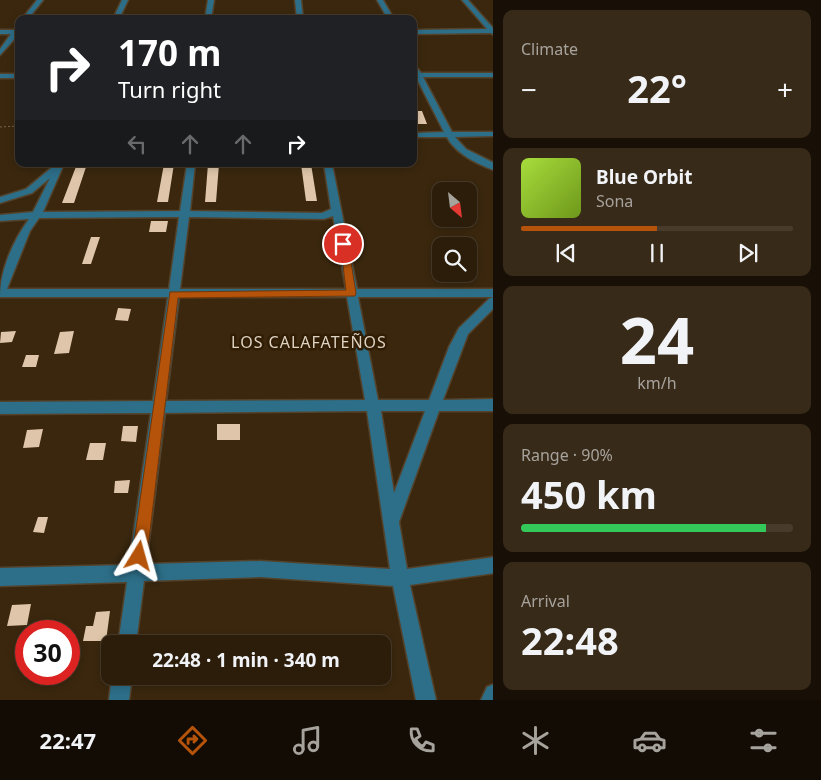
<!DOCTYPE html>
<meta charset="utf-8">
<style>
body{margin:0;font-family:"Noto Sans",sans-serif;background:#382a18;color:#f1f3f6;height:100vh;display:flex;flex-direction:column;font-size:19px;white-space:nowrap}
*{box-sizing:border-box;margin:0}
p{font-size:16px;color:#a6a29c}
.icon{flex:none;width:28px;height:28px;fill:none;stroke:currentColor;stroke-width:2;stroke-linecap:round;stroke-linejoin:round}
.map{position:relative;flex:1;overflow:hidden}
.details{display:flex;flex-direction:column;gap:10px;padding:10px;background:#181006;width:328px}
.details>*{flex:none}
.guide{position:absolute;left:15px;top:15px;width:402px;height:152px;border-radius:10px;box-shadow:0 2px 8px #0003,0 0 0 1px #483b2b;background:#202124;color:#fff;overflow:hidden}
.needle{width:32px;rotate:152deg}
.buttons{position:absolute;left:432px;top:182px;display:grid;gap:10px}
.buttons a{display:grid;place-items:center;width:45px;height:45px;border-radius:10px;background:#2c1d0a;box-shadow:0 2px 8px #0003,0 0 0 1px #483b2b;font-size:25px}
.speed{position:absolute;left:15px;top:620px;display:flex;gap:10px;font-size:25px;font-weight:700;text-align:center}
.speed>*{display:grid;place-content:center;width:65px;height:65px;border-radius:50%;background:#2c1d0a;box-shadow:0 2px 8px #0003,0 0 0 1px #483b2b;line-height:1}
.speed .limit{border:8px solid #d22;background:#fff;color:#111}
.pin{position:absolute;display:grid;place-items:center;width:42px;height:42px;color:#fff;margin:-21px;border:2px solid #fff;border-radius:50%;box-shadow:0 1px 5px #0007}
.me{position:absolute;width:55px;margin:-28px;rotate:8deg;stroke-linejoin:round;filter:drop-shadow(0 0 4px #0008)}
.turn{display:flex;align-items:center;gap:18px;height:105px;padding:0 20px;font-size:22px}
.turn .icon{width:65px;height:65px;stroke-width:2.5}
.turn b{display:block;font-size:35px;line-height:42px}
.lanes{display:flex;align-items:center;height:48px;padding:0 20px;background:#0003;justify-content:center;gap:25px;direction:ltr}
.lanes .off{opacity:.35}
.big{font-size:38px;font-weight:700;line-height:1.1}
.details .widget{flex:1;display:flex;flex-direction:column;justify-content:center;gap:8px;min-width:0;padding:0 18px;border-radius:10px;background:#382a18}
.details .dial{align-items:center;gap:0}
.dial b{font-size:65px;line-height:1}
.song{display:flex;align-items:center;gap:15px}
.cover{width:60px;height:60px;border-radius:8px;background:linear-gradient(135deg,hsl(80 70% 55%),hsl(80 70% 35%))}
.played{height:5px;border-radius:2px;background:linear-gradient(90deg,#b45309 50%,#483b2b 50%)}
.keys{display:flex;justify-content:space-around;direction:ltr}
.heat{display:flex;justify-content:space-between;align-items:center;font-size:28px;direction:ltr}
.charge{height:8px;border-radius:4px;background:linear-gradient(90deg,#34c759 90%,#483b2b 0)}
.trip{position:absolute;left:101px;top:635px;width:290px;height:50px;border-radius:10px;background:#2c1d0a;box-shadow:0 2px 8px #0003,0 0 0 1px #483b2b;font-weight:700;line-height:50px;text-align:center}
.tabs{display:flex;height:80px;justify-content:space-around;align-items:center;background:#120c04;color:#a6a29c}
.tabs .icon{width:35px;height:35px}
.tabs .on{color:#b45309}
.tabs b{font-size:22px;color:#f1f3f6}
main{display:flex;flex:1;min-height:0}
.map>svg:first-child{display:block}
.building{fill:#dfc6aa}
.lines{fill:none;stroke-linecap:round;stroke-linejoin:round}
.minor-casing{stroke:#54422b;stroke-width:3}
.path{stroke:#766650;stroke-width:1;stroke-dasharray:2 2;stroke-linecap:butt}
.minor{fill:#2d6e88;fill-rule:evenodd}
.route{fill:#b45309;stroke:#753606}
.labels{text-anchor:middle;stroke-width:5;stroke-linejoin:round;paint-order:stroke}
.neighbourhood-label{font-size:16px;letter-spacing:1px;fill:#ded2c3;stroke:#301d04}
</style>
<main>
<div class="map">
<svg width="494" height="700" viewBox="0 0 494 700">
<rect width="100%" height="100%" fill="#3a270e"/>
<!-- building -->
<path class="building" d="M 414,111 L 422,111 L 427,124 L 414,124 Z
M 77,164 L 87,164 L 74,203 L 62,203 Z
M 164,164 L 174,164 L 168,202 L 157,202 Z
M 208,164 L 219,164 L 216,202 L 205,202 Z
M 301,164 L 311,164 L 317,201 L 306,201 Z
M 151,221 L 168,221 L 166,232 L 149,232 Z
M 91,237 L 100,237 L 91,264 L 82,264 Z
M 118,308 L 131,309 L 128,321 L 115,320 Z
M 16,331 L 12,342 L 0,343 L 1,332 Z
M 74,331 L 69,353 L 54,354 L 60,332 Z
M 26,355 L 39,355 L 36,367 L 22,367 Z
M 217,424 L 240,424 L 240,440 L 217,440 Z
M 123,426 L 138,426 L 136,442 L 121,441 Z
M 43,429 L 39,447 L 23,448 L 27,430 Z
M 90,443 L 106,443 L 103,460 L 86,460 Z
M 130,480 L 128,493 L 114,493 L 115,481 Z
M 38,517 L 48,517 L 44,533 L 33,532 Z
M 31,604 L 27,625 L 7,626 L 12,605 Z
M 110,611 L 106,641 L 83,641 L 86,626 L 93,626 L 96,612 Z"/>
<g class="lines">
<defs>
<path id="minor" d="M 37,0 L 43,0 L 28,19 L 22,19 Z
M 122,0 L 128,0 L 119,19 L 113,19 Z
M 208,0 L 214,0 L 211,19 L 205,19 Z
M 295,0 L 301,0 L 303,19 L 297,19 Z
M 377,0 L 383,0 L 394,19 L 388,19 Z
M 462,0 L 468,0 L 494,29 L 494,35 L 491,33 L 414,34 L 414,30 L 487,29 Z
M 19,26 L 19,34 L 0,55 L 0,49 L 11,34 L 0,34 L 0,30 L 14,30 Z
M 414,64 L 421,73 L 494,73 L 494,77 L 423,77 L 452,132 L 494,132 L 494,136 L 455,137 L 466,149 L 494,163 L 494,170 C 477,164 455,153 447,137 L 414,137 L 414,133 L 444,132 L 416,77 L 414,77 Z
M 0,74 L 19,74 L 19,78 L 0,78 Z
M 56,164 L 64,164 L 43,212 L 180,211 L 187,164 L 195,164 L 190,211 L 322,213 L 331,209 L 324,164 L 332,164 L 357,289 L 494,289 L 494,297 L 358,297 L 378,400 L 429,400 L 449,347 L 459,328 L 490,298 L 494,297 L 494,308 L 468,334 L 443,400 L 494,399 L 494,411 L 439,411 L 399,522 L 407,569 L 494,557 L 494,573 L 410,585 L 436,700 L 416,700 L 393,586 L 260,577 L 144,581 L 136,644 L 118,644 L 127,582 L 0,586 L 0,568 L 129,565 L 151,413 L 0,414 L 0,402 L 153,401 L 168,297 L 0,297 C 0,270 13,241 29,219 L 0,221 L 0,215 L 33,212 L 50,178 L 32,193 L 0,203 L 0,197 L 26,189 ZM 333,216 L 346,289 L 180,289 L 189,217 L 324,219 ZM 179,217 L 169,289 L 7,289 L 30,231 L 39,218 ZM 179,297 L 347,297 L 365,400 L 166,401 ZM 367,411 L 390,569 L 260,561 L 146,564 L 165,413 ZM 381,411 L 425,411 L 394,493 Z
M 112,676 L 132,676 L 129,700 L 109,700 Z
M 494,684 L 494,700 L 481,700 L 487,687 Z"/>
</defs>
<!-- minor casing -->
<use href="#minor" class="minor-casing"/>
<!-- path -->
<path class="path" d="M 0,127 L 19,126"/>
<!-- minor -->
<use href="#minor" class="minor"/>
</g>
<!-- route -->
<path class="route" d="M 340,241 L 348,244 L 356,293 L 355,296 L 178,298 L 147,556 L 145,561 L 139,563 L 134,561 L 132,556 L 170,292 L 346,290 Z"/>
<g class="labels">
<!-- neighbourhood labels -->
<g class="neighbourhood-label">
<text x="309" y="348">LOS CALAFATEÑOS</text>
</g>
</g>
</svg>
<div class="buttons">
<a><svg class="needle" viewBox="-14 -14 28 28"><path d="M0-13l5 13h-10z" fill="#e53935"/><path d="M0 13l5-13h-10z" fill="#a6a29c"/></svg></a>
<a><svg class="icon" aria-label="search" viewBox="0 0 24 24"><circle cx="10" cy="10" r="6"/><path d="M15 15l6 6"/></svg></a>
</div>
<div class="speed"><div class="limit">30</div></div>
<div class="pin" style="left:343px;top:244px;background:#d93025"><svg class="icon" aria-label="arrive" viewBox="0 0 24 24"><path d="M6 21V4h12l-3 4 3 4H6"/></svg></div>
<svg class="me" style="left:139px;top:556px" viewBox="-20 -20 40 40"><path d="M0-17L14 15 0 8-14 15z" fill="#b45309" stroke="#fff" stroke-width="4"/></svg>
<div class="trip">22:48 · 1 min · 340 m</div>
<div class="guide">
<div class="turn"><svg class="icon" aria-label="right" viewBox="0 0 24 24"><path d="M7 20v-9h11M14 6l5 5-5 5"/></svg><div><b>170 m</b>Turn right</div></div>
<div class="lanes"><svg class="icon off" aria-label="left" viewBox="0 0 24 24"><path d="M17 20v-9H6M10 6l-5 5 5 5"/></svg><svg class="icon off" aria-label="ahead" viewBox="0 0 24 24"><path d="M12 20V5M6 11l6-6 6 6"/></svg><svg class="icon off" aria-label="ahead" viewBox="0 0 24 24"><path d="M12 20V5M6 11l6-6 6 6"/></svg><svg class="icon" aria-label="right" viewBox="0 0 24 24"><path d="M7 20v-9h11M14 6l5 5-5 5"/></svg></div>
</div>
</div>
<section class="details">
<div class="widget"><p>Climate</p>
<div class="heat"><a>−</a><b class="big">22°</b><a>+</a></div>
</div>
<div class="widget">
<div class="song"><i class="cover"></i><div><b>Blue Orbit</b><p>Sona</p></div></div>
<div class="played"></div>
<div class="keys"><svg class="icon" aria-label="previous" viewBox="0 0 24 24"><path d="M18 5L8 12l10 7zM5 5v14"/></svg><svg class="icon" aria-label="pause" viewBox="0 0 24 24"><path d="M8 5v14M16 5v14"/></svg><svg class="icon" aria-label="next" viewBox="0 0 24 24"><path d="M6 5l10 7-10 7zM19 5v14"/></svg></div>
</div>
<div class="widget dial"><b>24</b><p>km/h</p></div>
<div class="widget"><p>Range · 90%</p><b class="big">450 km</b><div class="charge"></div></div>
<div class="widget"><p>Arrival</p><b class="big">22:48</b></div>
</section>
</main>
<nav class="tabs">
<b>22:47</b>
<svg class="icon on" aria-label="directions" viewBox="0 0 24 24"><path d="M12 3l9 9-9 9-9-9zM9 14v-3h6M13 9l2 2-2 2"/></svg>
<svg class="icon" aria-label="music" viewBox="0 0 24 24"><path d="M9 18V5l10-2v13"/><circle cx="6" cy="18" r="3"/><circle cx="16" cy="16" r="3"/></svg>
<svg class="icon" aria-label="phone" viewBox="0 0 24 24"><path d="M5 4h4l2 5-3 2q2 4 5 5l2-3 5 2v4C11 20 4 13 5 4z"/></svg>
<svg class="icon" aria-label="climate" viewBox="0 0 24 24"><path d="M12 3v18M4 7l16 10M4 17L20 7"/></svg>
<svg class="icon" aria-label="car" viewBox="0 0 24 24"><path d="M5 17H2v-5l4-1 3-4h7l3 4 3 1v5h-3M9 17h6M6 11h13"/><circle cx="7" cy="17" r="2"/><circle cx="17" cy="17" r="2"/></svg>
<svg class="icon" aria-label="filters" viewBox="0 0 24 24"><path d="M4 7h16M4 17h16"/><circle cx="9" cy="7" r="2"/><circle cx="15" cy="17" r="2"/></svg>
</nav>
